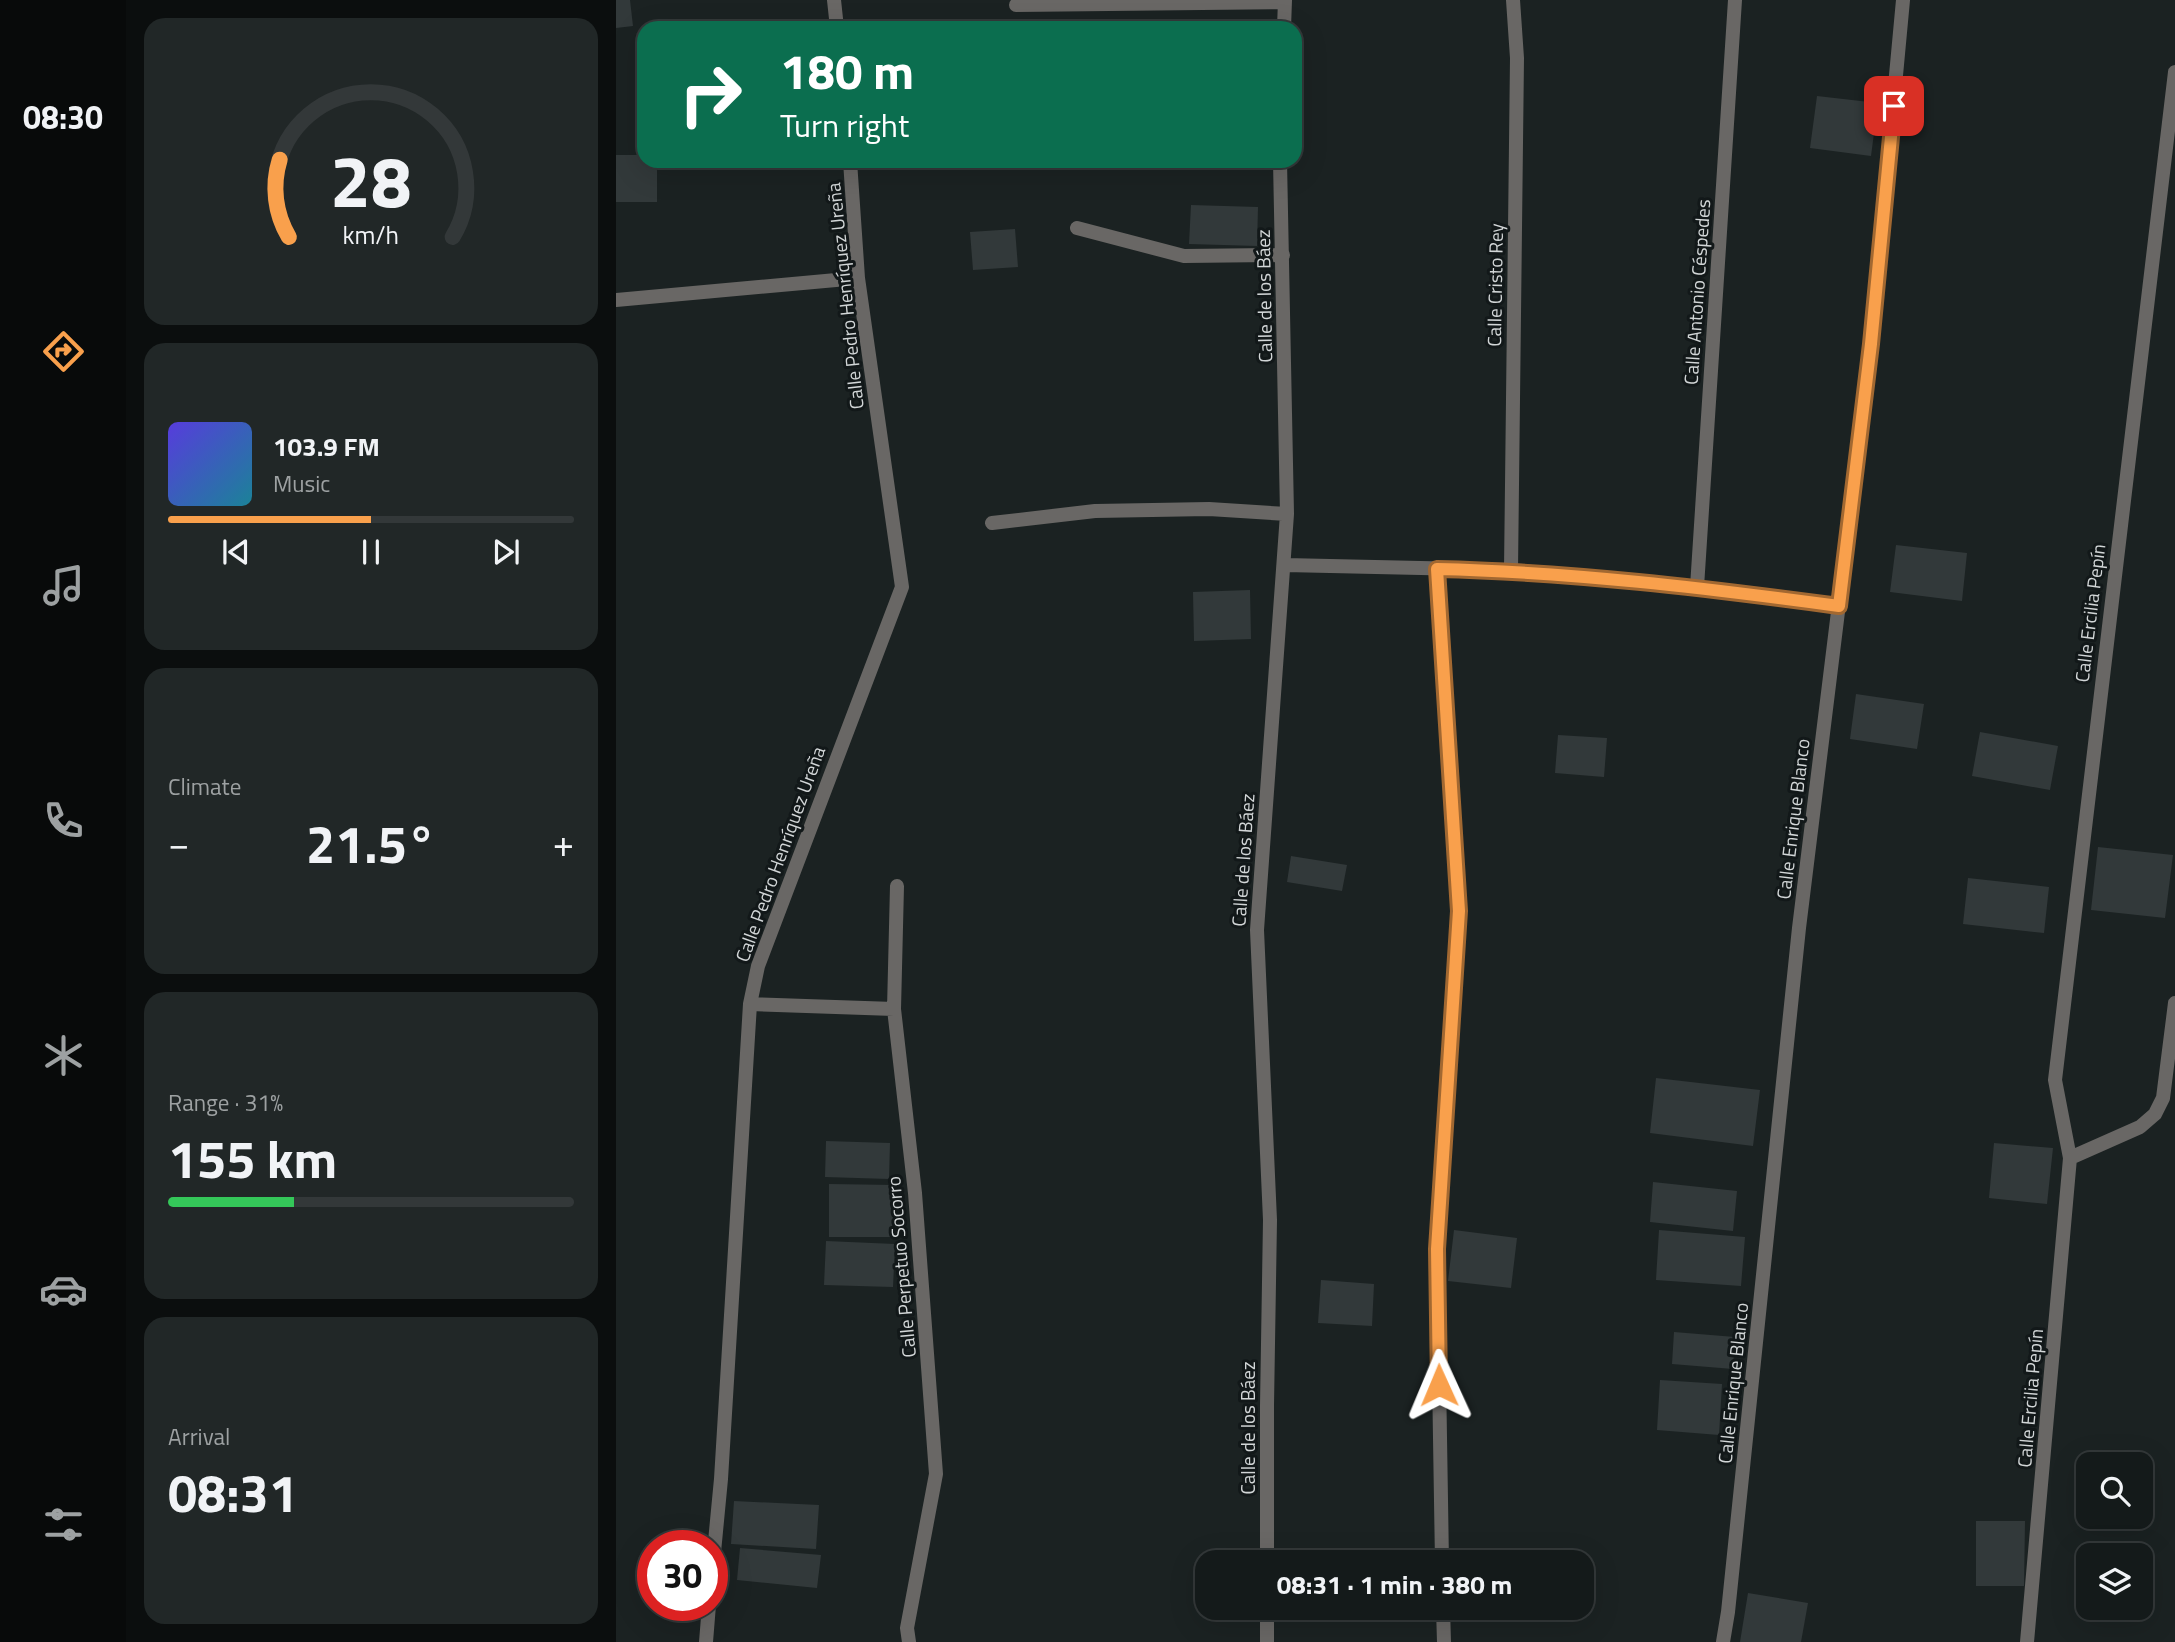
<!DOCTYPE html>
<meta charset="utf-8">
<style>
body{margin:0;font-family:"Titillium Web",sans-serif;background:#212727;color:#f1f3f6;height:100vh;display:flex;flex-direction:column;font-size:26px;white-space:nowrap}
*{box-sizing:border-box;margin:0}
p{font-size:23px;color:#9da1a2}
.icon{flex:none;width:38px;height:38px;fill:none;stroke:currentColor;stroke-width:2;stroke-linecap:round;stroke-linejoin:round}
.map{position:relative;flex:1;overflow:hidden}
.side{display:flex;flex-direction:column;gap:18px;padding:18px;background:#0b0e0e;width:490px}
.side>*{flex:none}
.top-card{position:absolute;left:21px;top:21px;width:665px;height:147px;border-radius:21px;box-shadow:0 7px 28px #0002,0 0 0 2px #333839;background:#0b6e4f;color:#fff;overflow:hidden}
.tools{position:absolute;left:1460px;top:1452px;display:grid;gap:14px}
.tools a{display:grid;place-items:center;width:77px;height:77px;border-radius:14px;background:#141a1a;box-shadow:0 7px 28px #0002,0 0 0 2px #333839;font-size:35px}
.speed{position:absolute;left:21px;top:1530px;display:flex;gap:14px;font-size:35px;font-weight:700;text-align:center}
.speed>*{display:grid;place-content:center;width:91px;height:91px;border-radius:50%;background:#141a1a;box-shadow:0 7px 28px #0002,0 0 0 2px #333839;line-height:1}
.speed .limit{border:10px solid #d22;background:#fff;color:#111}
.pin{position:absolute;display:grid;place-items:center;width:60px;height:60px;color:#fff;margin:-30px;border-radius:14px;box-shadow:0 4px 10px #0006}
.me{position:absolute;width:77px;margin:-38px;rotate:359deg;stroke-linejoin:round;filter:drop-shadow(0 0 5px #0008)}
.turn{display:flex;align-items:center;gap:24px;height:147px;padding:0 28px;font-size:32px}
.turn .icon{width:91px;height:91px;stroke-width:2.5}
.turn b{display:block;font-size:49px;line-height:60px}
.big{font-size:52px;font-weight:700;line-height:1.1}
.side .card{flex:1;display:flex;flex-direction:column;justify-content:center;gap:10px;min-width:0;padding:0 24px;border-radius:21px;background:#212727}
.side .dial{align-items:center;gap:0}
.dial svg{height:182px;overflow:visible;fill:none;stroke:#333839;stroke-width:7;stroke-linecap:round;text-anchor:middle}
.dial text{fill:#f1f3f6;stroke:none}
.song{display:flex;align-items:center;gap:21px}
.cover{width:84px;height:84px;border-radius:10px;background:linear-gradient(135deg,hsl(250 70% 55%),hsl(190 70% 35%))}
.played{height:7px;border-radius:4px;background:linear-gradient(90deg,#f9a04c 50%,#333839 50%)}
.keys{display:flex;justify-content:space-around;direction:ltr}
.heat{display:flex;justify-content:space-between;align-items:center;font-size:38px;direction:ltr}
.charge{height:10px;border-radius:5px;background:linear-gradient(90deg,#34c759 31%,#333839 0)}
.trip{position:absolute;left:579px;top:1550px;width:399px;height:70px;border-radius:21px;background:#141a1a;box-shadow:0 7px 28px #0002,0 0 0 2px #333839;font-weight:700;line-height:70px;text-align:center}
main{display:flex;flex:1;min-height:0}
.tabs{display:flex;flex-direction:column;width:126px;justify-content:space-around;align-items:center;background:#080a0a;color:#9da1a2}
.tabs .icon{width:49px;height:49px}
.tabs .selected{color:#f9a04c}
.tabs b{font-size:32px;color:#f1f3f6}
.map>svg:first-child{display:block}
.building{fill:#32393a}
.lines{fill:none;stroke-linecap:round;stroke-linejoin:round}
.lane{stroke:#696765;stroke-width:14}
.street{stroke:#696765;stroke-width:14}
.route-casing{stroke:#a26831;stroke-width:18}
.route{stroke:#f9a04c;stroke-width:12}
.labels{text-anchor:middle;stroke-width:6;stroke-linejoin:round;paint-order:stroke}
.street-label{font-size:19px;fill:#d2d6d7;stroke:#121819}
</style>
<main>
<nav class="tabs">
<b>08:30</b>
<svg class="icon selected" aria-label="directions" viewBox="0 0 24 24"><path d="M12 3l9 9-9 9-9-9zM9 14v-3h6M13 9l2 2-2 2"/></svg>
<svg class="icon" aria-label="music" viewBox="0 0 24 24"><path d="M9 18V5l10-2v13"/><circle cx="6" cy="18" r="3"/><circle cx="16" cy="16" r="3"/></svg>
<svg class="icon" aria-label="phone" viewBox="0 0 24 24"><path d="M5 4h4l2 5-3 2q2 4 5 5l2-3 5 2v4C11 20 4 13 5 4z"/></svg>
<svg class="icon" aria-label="climate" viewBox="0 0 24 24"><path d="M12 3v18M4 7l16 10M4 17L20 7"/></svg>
<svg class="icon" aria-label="car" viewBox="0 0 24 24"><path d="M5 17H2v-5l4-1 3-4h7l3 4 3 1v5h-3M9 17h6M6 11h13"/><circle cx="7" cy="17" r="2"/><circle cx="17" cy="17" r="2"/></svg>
<svg class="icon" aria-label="filters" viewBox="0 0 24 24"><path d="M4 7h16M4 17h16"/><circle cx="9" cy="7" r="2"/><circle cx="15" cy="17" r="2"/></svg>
</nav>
<section class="side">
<div class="card dial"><svg viewBox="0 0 100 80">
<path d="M14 69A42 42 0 1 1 86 69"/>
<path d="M14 69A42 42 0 0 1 10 35" stroke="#f9a04c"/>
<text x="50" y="56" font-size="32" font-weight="700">28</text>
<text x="50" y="72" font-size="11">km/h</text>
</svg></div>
<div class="card">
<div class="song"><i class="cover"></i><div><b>103.9 FM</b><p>Music</p></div></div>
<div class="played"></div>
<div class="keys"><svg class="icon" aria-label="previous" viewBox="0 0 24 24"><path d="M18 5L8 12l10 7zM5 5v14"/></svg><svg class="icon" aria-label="pause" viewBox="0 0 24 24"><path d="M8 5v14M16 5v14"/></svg><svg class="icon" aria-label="next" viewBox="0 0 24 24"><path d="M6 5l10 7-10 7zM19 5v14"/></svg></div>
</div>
<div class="card"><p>Climate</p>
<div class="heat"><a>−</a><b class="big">21.5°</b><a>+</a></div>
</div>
<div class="card"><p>Range · 31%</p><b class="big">155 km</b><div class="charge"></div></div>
<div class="card"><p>Arrival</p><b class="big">08:31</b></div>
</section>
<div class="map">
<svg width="1559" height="1642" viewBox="0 0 1559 1642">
<rect width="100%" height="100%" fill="#1b2222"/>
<!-- building -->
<path class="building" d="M 0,0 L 14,0 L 17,26 L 0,28 Z
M 1201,96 L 1262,103 L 1255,156 L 1194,148 Z
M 0,155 L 28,155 L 28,161 L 41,161 L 41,202 L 0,202 Z
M 575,205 L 642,207 L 641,246 L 573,244 Z
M 399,229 L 402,267 L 357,270 L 354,232 Z
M 1280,545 L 1351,553 L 1346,601 L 1274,592 Z
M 634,590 L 635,639 L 578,641 L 577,592 Z
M 1240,694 L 1308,704 L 1301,749 L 1234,739 Z
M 1364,732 L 1442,746 L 1434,790 L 1356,776 Z
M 942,735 L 991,738 L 988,777 L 939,773 Z
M 1482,847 L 1557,855 L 1549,918 L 1475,910 Z
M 675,856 L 731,865 L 726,891 L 671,882 Z
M 1352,878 L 1433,887 L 1428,933 L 1347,924 Z
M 1040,1078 L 1144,1090 L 1137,1146 L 1034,1133 Z
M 210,1141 L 274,1143 L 273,1179 L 209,1177 Z
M 1378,1143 L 1437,1148 L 1431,1204 L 1373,1198 Z
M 1037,1182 L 1121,1191 L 1117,1231 L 1034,1222 Z
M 213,1184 L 278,1185 L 278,1237 L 213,1237 Z
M 838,1230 L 901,1238 L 895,1288 L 832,1281 Z
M 1043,1230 L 1129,1237 L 1125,1286 L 1040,1280 Z
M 210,1241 L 279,1244 L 277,1287 L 208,1285 Z
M 705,1280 L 758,1284 L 756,1326 L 702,1323 Z
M 1058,1332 L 1119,1337 L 1117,1369 L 1056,1364 Z
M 1044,1380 L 1106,1384 L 1103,1435 L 1041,1430 Z
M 118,1501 L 203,1505 L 200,1549 L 115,1544 Z
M 1360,1521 L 1409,1521 L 1408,1586 L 1360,1586 Z
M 124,1548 L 205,1555 L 201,1588 L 121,1580 Z
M 1132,1593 L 1192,1603 L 1185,1642 L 1124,1642 Z"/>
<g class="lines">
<!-- lane -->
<path class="lane" d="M 461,228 L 568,256 L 667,255"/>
<!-- street -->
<path class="street" d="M 218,0 L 221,28
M 400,5 L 669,2
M 668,28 L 669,0
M 0,300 L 242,278
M 376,523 L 479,511 L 593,509 L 671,514
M 669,565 L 895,570 L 1081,587 L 1223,606
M 821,569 L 843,911 L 821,1249 L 826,1563
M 895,570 L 901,58 L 897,0
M 1081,587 L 1119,0
M 281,886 L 278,1009 L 299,1193 L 320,1474 L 291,1628 L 293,1642
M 134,1004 L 278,1009
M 1454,1158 L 1524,1127 L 1539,1114 L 1547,1098 L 1559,1003
M 651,1563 L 651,1405 L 654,1220 L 641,930 L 671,514 L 664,161
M 96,1573 L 105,1479 L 134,1004 L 142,966 L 286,587 L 242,278 L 234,161
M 827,1608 L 828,1642
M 90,1642 L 93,1605
M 651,1642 L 651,1608
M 1107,1642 L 1112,1612 L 1183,928 L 1255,344 L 1287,0
M 1411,1642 L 1454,1158 L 1439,1080 L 1559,72"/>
</g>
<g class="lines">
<defs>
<path id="route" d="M 823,1385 L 821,1249 L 843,911 L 821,569 C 956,572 1089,588 1223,606 L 1255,344 L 1278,106"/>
</defs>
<!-- route casing -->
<use href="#route" class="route-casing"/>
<!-- route -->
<use href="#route" class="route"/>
</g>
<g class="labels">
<!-- street labels -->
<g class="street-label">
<text transform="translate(879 285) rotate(-89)" y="7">Calle Cristo Rey</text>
<text transform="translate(1081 292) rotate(-86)" y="7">Calle Antonio Céspedes</text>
<text transform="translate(229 296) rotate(-96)" y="7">Calle Pedro Henríquez Ureña</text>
<text transform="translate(648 296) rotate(-91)" y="7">Calle de los Báez</text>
<text transform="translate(1474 613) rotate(-83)" y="7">Calle Ercilia Pepín</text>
<text transform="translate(1177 819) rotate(-83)" y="7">Calle Enrique Blanco</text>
<text transform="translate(164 854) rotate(-70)" y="7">Calle Pedro Henríquez Ureña</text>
<text transform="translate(627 860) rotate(-86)" y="7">Calle de los Báez</text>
<text transform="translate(285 1267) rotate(-95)" y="7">Calle Perpetuo Socorro</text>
<text transform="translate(1117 1383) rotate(-84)" y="7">Calle Enrique Blanco</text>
<text transform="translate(1414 1398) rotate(-85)" y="7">Calle Ercilia Pepín</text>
<text transform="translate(632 1428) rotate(-90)" y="7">Calle de los Báez</text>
</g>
</g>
</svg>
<div class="tools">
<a><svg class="icon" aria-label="search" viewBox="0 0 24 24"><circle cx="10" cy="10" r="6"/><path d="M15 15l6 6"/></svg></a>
<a><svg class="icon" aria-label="layers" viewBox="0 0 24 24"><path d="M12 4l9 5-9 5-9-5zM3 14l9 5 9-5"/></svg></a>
</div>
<div class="speed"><div class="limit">30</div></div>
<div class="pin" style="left:1278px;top:106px;background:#d93025"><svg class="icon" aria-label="arrive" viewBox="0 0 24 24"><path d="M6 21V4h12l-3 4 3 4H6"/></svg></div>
<svg class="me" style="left:823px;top:1385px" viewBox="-20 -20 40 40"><path d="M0-17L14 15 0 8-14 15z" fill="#f9a04c" stroke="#fff" stroke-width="4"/></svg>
<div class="trip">08:31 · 1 min · 380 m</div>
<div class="top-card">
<div class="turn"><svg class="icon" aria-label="right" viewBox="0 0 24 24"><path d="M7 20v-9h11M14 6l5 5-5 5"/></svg><div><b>180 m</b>Turn right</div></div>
</div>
</div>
</main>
